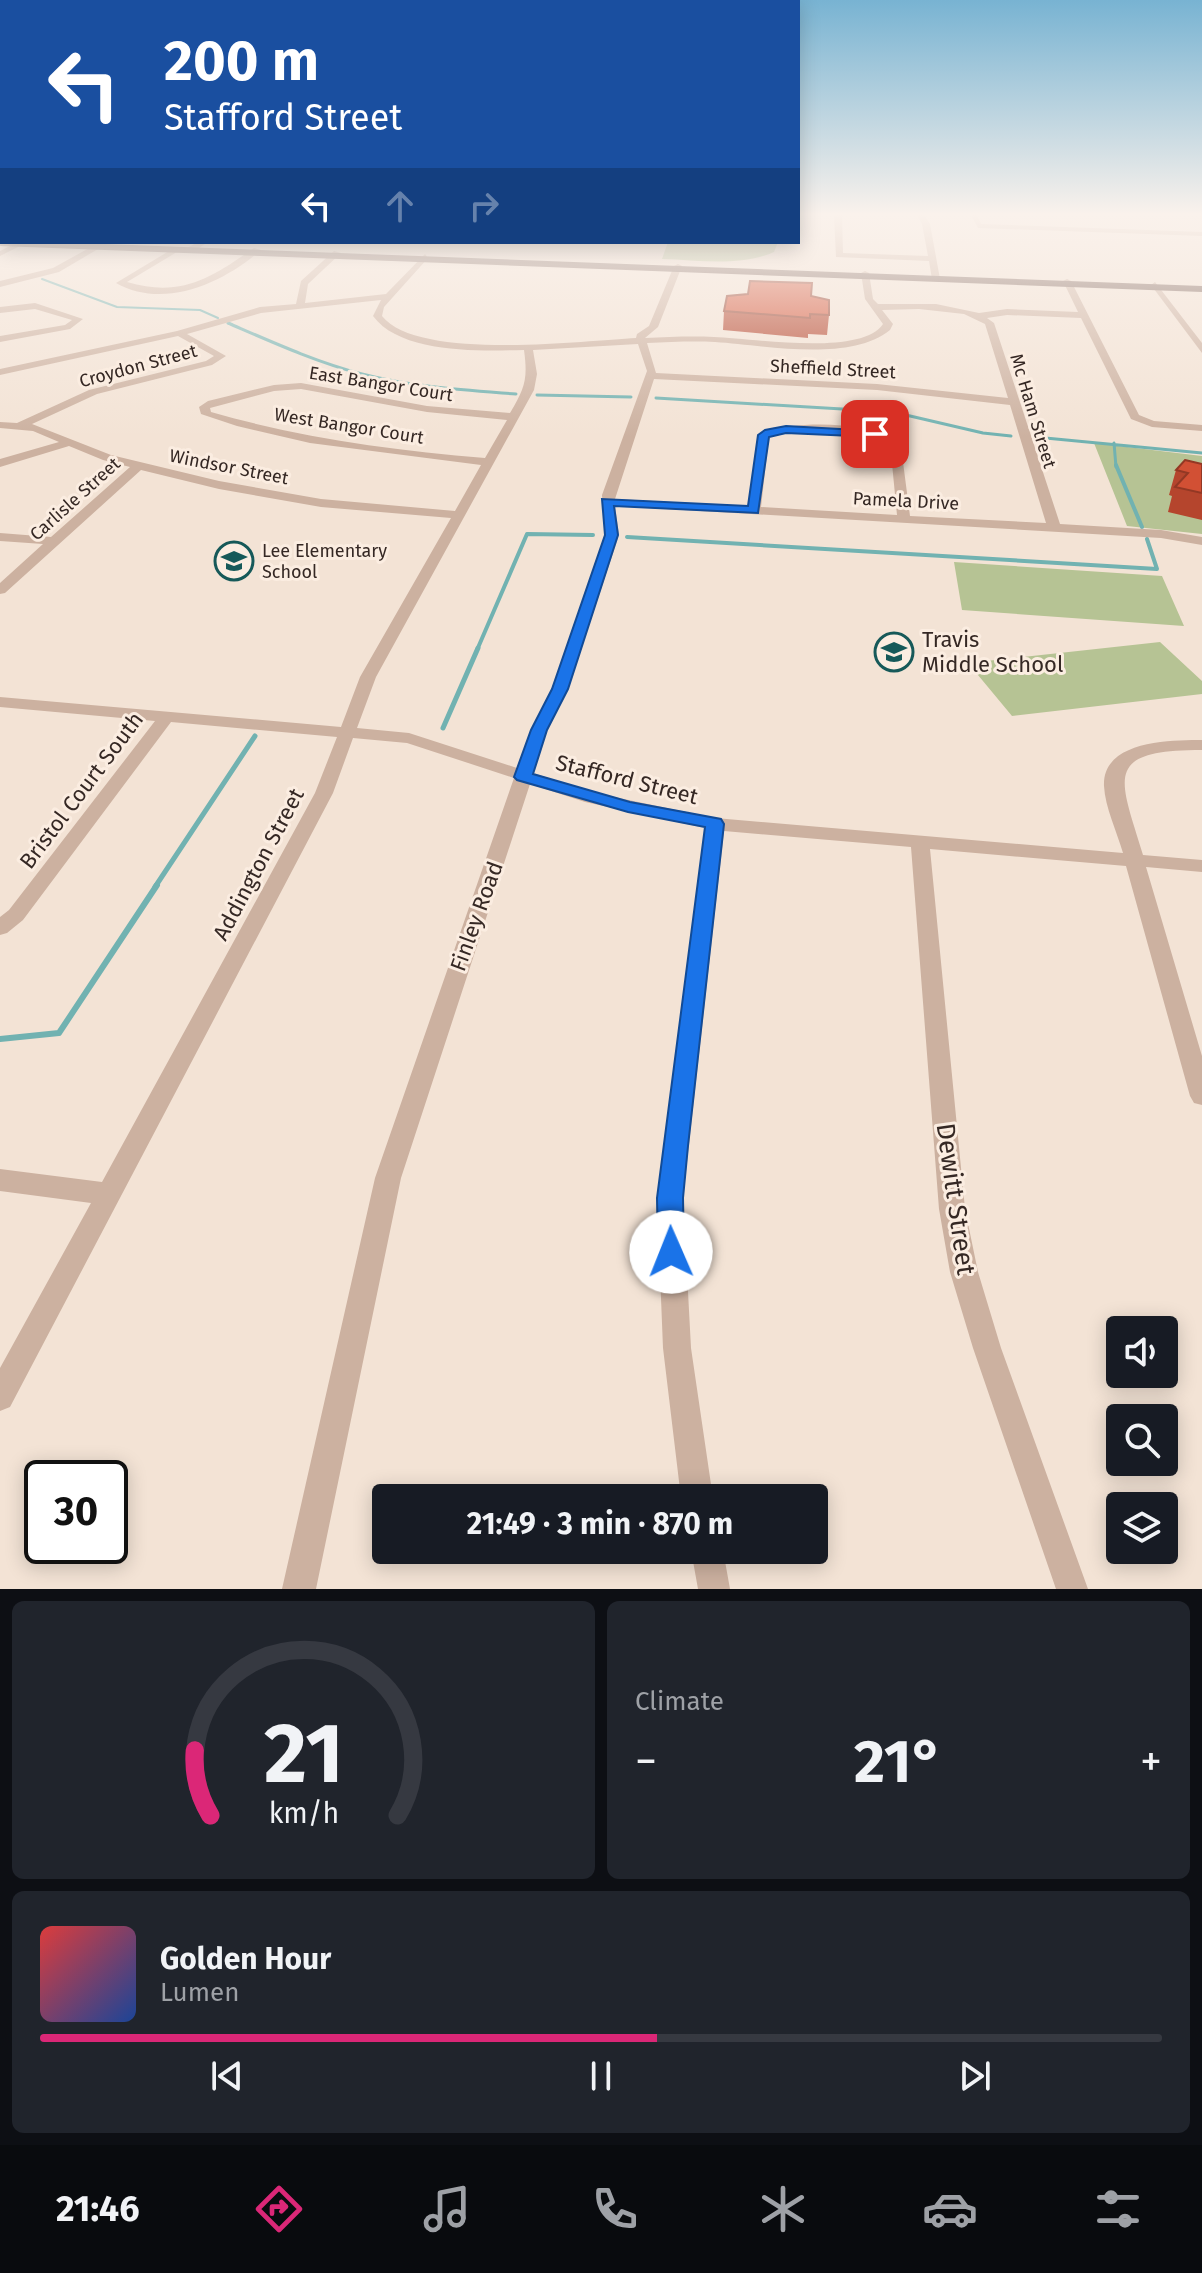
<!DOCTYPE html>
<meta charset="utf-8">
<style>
body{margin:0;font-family:"Fira Sans",sans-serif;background:#20242c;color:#f1f3f6;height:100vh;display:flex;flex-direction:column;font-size:30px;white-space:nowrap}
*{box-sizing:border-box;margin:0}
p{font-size:26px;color:#9ea1a6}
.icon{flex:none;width:44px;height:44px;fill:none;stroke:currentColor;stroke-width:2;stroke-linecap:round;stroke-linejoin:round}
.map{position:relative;height:1589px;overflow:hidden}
.details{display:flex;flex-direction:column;gap:12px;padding:12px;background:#0d0f14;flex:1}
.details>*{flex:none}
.top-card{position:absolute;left:0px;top:0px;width:800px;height:244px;box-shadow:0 4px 20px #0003;background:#1a4fa0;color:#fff;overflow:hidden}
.buttons{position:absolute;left:1106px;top:1316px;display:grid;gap:16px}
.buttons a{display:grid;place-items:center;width:72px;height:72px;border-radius:8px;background:#171b24;box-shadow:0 4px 20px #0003;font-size:40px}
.speed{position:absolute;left:24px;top:1460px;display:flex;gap:16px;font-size:40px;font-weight:700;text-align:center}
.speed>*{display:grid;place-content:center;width:104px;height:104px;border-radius:50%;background:#171b24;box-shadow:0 4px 20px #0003;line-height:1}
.speed .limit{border:4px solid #111;border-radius:12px;background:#fff;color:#111}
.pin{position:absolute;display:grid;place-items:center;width:68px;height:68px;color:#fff;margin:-34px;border-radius:16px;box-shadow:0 4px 12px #0006}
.me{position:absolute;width:88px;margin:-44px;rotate:359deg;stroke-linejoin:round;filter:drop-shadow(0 0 6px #0008)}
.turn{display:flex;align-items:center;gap:28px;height:168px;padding:0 32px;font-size:36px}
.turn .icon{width:104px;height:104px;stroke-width:2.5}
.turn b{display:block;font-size:56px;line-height:68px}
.lanes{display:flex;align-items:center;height:76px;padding:0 32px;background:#0003;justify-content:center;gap:40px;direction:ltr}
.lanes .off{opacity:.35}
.big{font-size:60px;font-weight:700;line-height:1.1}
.details .tile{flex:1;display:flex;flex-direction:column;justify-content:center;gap:12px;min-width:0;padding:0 28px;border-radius:12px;background:#20242c}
.details .dial{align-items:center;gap:0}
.dial svg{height:208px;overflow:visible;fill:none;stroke:#363941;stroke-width:7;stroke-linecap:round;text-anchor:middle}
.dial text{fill:#f1f3f6;stroke:none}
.song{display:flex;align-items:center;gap:24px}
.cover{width:96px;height:96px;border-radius:12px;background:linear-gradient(135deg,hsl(0 70% 55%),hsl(220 70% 35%))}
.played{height:8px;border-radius:4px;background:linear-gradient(90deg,#db2777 55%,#363941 55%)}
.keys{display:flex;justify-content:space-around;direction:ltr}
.heat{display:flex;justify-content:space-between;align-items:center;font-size:44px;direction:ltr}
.details .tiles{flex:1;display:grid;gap:12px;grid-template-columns:1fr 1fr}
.tile:last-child{grid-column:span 2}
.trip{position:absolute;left:372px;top:1484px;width:456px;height:80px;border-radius:8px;background:#171b24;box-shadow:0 4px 20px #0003;font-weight:700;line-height:80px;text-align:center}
.tab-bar{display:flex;height:128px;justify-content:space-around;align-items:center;background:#090b0e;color:#9ea1a6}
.tab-bar .icon{width:56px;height:56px}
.tab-bar .selected{color:#db2777}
.tab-bar b{font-size:36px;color:#f1f3f6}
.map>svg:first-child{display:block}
.green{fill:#b6c394}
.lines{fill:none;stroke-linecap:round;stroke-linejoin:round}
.stream-far4{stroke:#71b2b1;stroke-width:2}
.stream-far3{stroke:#71b2b1;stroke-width:3}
.stream-far2{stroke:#71b2b1;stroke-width:4}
.stream-far1{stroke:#71b2b1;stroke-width:5}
.stream{stroke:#71b2b1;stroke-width:6}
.minor{fill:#ccb1a0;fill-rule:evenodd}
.major{fill:#785d53;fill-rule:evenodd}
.wall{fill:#b5452d}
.building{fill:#d25034;stroke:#933824;stroke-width:2}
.route{fill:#1a73e8;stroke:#114b97;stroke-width:2}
.labels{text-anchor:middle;stroke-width:6;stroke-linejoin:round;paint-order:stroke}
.far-street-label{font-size:18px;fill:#352824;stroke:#fbede1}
.far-poi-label{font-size:18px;fill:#352824;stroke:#fbede1;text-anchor:start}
.poi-label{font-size:22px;fill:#352824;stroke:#fbede1;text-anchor:start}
.street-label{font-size:22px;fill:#352824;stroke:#fbede1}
.near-street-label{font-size:26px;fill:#352824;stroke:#fbede1}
</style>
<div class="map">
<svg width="1202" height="1589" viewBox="0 0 1202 1589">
<rect width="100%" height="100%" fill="#f3e3d5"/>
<!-- green -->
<path class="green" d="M 668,242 L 778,242 L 774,252 C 740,267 698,260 662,259 Z
M 1094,443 L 1202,456 L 1202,534 L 1127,526 Z
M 954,562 L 1162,576 L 1184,626 L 962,610 Z
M 1160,642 L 1202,681 L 1202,694 L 1012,716 L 968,663 Z"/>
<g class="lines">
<!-- stream-far4 -->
<path class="stream-far4" d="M 42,279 L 117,307 L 200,310 L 218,318
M 228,323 L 233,325"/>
<!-- stream-far3 -->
<path class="stream-far3" d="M 228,323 C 272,342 316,362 362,374 C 412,387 464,390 516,394
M 537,395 L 631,397
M 656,398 L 893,412 L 983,433 L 1011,436
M 1035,437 L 1202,453
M 1114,443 L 1116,467"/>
<!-- stream-far2 -->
<path class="stream-far2" d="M 1116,465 L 1142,527
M 627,537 L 1157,569 L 1147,539
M 477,650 L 527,534 L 593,535"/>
<!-- stream-far1 -->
<path class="stream-far1" d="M 443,728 L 478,648
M 155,887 L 255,736"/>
<!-- stream -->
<path class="stream" d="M 0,1039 L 59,1033 L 157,885"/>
<!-- minor -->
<path class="minor" d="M 834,215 L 842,215 L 843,253 L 928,256 L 922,224 L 917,215 L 924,215 L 930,224 L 940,279 L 936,281 L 932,279 L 929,261 L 836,257 Z
M 971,215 L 977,215 L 981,224 L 1202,232 L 1202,236 L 978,228 Z
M 18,242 L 28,242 L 0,256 L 0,251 Z
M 100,242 L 110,242 L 59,272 L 0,287 L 0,281 L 53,268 Z
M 198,242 L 208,242 L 193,252 L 187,252 L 187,248 Z
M 174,248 L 177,252 L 127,282 C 181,298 211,278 254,248 L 261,250 C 223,283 164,310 116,283 Z
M 334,251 L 341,253 L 308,284 L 305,303 L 386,294 L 425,254 L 428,258 L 384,307 L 382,316 C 417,361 581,341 636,338 L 637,334 L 649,326 L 674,266 L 678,264 L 682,266 L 658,327 L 645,338 C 668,337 691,336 714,337 C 751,338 861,357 883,324 L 865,299 L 861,273 L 865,271 L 869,273 L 873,299 L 878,304 L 936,304 L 979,313 L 1007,309 L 1078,312 L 1063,281 L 1067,279 L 1071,281 L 1139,415 L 1154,421 L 1202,425 L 1202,431 L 1152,427 L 1131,419 L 1081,318 L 1007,315 L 987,318 L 994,323 L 1060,524 L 1161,530 L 1202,537 L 1202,545 L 1161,538 L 615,506 L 619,535 L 568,689 L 547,730 L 533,773 L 595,793 L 715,818 L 1123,853 C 1117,832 1105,807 1104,786 C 1102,740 1172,740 1202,740 L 1202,750 C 1101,750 1120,778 1143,855 L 1202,860 L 1202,872 L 1146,867 L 1202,1056 L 1202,1105 L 1194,1103 L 1190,1096 L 1126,866 L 930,849 L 965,1209 L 978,1272 L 1001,1348 L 1088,1589 L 1056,1589 L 973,1348 L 950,1272 L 939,1209 L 911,847 L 724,831 L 683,1198 L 691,1348 L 713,1498 L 681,1498 L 663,1348 L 657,1198 L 705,828 L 585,802 L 530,784 L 401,1178 L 316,1589 L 282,1589 L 375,1178 L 514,778 L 407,743 L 353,738 L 333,793 L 10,1407 L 0,1411 L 0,1368 L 91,1203 L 0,1191 L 0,1169 L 102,1182 L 315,793 L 337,737 L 171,722 L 23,920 L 7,933 L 0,935 L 0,917 L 9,910 L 155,721 L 0,707 L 0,697 L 341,727 L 360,677 L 451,518 L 321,507 L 219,489 L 141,470 L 5,593 L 0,594 L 0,583 L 43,544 L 0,541 L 0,533 L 51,537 L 130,467 L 103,460 L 69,446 L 0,467 L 0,459 L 59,442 L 33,431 L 0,428 L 0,422 L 17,423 L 89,390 L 206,361 L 214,356 L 178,336 L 0,375 L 0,369 L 177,331 L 260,307 L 296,304 L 301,281 ZM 381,300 L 373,316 C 401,354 480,351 524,350 C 528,379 525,388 510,413 L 427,406 L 301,383 L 274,385 L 208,401 L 199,407 L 201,414 L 237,426 L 310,443 L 481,465 L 455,511 L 321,499 L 219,481 L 111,455 L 32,424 L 97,394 L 212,365 L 226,356 L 187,334 L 261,313 ZM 919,309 L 964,314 L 985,324 L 1008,398 L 877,384 L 656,373 L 647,343 C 670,342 693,341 715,342 C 764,345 849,363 890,330 L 893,324 L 882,310 ZM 638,344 L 647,371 L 602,495 L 605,535 L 552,689 L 531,730 L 517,768 L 409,733 L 357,728 L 376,677 L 534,390 L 537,374 L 533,350 ZM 654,379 L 877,390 L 1010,405 L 1046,523 L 910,516 L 900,439 C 861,422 800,420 760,433 L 748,506 L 615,499 ZM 301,389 L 427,412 L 507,420 L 485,458 C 392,450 301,438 211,412 L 210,408 L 274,391 ZM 789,433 L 852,435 L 890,443 L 897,515 L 761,507 L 769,437 Z
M 1155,282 L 1202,343 L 1202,353 L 1151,285 Z
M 35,303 L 83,319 L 70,329 L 0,342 L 0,336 L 65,325 L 72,320 L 35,309 L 0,313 L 0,307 Z
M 691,1550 L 723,1550 L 730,1589 L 698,1589 Z"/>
<!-- major -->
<path class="major" d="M 0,240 L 1202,286 L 1202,292 L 0,246 Z"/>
</g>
<!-- wall -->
<path class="wall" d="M 811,296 L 829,315 L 827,335 L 808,334 L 808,338 L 723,330 L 724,311 Z
M 1202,464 L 1202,520 L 1168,512 L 1172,496 L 1169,495 L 1176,470 Z"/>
<!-- building -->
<path class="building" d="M 750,281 L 812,283 L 811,296 L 829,300 L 829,315 L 810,314 L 810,318 L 724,311 L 727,296 L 748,294 Z
M 1185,460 L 1202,464 L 1202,493 L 1175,487 L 1188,473 L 1176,470 Z"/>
<!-- sky -->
<linearGradient id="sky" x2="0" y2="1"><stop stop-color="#78b3d2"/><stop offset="0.49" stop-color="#faf2ec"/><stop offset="1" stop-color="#faf2ec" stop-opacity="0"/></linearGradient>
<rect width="1202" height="437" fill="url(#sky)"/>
<!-- route -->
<path class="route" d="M 786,426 L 875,431 L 881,434 L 875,437 L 786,433 L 769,437 L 758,513 L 614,506 L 618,535 L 568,689 L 547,730 L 533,774 L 630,802 L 721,819 L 724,824 L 688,1146 L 683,1198 L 684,1252 L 681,1261 L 671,1264 L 661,1261 L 658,1252 L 657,1198 L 705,827 L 628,812 L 517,780 L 514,777 L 531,730 L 552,689 L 605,535 L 602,499 L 748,506 L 758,435 L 765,430 Z"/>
<!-- icons -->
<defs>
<symbol id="school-ring" viewBox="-11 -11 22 22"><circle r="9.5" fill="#fbede1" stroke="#165959" stroke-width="1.5"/><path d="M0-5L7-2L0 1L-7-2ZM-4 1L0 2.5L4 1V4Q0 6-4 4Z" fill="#165959"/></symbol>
</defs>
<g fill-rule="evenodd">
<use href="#school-ring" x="212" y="539" width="44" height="44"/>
<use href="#school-ring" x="872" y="630" width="44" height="44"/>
</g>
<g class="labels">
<!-- far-street labels -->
<g class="far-street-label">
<text transform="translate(138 366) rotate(-15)" y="6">Croydon Street</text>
<text transform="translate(833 369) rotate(3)" y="6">Sheffield Street</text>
<text transform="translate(381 384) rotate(9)" y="6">East Bangor Court</text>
<text transform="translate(1033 411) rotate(73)" y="6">Mc Ham Street</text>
<text transform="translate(349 426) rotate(9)" y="6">West Bangor Court</text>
<text transform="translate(229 467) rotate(11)" y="6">Windsor Street</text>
<text transform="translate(75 499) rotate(-42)" y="6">Carlisle Street</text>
<text transform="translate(906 501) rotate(3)" y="6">Pamela Drive</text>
</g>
<!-- far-poi labels -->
<g class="far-poi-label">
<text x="262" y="557">Lee Elementary<tspan x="262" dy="21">School</tspan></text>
</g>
<!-- poi labels -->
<g class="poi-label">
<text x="922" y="647">Travis<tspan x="922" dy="25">Middle School</tspan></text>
</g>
<!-- street labels -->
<g class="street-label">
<text transform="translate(627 779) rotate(14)" y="8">Stafford Street</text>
<text transform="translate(81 790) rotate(-53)" y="8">Bristol Court South</text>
<text transform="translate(258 864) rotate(-62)" y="8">Addington Street</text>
<text transform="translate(476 916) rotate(-70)" y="8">Finley Road</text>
</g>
<!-- near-street labels -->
<g class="near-street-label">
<text transform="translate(956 1199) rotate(82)" y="9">Dewitt Street</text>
</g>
</g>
</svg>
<div class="buttons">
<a><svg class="icon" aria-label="sound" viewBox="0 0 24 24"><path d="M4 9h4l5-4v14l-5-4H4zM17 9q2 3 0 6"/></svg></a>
<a><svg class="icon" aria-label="search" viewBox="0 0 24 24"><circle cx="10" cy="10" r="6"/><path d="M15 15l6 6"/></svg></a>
<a><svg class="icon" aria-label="layers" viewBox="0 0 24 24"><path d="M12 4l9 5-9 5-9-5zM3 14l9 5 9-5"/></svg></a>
</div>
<div class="speed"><div class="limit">30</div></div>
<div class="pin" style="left:875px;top:434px;background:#d93025"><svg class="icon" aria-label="arrive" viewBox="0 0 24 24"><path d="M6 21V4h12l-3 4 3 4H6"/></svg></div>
<svg class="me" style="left:671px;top:1252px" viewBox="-20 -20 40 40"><circle r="19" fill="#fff"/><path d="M0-13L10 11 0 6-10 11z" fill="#1a73e8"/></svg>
<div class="trip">21:49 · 3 min · 870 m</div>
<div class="top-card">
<div class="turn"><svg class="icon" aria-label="left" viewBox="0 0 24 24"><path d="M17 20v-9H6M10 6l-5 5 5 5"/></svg><div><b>200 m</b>Stafford Street</div></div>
<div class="lanes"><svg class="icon" aria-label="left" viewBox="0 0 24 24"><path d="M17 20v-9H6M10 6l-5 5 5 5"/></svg><svg class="icon off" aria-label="ahead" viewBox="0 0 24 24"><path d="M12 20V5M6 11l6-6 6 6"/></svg><svg class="icon off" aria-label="right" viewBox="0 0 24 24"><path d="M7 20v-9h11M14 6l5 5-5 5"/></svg></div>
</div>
</div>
<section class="details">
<div class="tiles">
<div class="tile dial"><svg viewBox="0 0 100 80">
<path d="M14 69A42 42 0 1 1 86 69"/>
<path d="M14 69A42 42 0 0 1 8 44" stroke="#db2777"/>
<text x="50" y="56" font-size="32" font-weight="700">21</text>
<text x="50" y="72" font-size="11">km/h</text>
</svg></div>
<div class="tile"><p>Climate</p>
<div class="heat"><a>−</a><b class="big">21°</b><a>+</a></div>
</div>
<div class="tile">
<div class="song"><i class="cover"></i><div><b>Golden Hour</b><p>Lumen</p></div></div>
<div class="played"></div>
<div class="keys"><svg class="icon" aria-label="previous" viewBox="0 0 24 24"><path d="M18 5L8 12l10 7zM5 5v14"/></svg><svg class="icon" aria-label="pause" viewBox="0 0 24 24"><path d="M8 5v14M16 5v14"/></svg><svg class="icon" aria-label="next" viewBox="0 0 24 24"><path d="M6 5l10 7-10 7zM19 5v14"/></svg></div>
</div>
</div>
</section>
<nav class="tab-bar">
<b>21:46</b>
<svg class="icon selected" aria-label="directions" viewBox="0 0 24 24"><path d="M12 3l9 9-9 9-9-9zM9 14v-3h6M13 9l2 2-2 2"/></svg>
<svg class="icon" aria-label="music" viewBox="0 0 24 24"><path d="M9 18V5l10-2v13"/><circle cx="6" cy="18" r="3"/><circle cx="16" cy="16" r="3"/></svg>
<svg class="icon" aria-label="phone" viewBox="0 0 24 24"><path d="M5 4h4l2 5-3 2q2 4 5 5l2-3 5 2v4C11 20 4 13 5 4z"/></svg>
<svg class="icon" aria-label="climate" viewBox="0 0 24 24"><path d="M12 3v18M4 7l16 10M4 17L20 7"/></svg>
<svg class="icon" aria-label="car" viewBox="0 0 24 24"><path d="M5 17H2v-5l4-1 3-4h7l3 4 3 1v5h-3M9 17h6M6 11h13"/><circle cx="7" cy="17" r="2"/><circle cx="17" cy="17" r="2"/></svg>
<svg class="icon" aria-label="filters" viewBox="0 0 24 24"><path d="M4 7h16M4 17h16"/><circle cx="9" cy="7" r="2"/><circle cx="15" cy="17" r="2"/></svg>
</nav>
